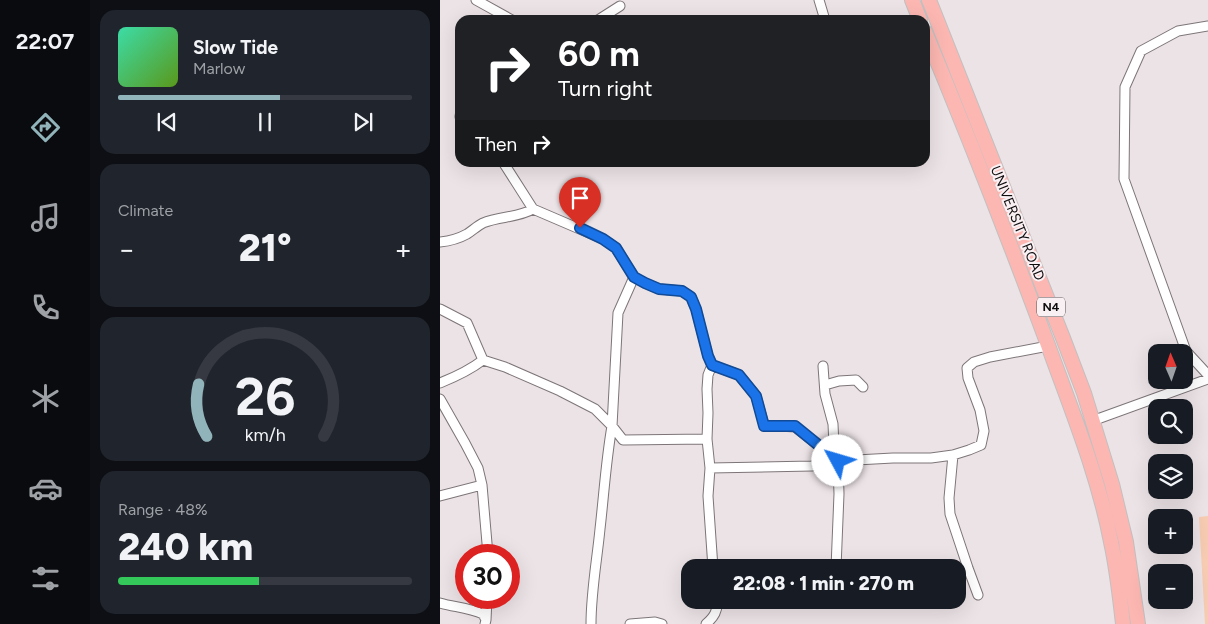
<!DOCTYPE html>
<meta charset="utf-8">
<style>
body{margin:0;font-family:Figtree,sans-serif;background:#20242c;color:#f1f3f6;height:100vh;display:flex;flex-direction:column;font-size:19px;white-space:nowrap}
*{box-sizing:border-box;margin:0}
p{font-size:16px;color:#9ea1a6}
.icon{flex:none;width:28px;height:28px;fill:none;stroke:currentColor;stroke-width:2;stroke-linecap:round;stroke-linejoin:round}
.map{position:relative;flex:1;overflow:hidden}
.panel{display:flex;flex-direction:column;gap:10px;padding:10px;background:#0d0f14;width:350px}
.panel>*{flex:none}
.top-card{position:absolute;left:15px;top:15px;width:475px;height:152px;border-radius:15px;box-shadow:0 5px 20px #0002;background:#202124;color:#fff;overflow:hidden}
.needle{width:32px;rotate:358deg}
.controls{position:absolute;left:708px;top:344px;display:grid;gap:10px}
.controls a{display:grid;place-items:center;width:45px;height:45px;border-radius:10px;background:#171b24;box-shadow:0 5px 20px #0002;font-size:25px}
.speed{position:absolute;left:15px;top:544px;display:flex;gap:10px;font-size:25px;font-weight:700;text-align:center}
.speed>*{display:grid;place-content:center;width:65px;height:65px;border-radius:50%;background:#171b24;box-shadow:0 5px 20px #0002;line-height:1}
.speed .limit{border:8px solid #d22;background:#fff;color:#111}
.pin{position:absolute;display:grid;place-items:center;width:42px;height:42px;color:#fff;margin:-51px -21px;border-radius:50% 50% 50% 0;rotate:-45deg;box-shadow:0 0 5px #0007}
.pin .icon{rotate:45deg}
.me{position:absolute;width:55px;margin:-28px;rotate:309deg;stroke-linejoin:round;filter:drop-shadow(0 0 4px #0008)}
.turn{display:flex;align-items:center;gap:18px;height:105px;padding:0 20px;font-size:22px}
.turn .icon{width:65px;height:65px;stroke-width:2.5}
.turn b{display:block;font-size:35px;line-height:42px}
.then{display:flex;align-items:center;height:48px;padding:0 20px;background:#0003;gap:10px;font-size:19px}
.big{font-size:38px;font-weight:800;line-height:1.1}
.panel .card{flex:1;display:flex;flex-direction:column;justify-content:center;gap:8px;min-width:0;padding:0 18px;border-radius:15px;background:#20242c}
.panel .dial{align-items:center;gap:0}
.dial svg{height:130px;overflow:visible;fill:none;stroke:#363941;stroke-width:7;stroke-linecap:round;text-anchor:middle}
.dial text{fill:#f1f3f6;stroke:none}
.song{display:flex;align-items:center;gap:15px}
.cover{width:60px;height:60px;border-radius:8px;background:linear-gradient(135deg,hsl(160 70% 55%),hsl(90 70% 35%))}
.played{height:5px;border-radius:2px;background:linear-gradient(90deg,#91b4bb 55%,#363941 55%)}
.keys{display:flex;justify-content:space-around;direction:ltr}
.heat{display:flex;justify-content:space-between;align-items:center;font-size:28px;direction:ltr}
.charge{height:8px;border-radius:4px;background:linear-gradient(90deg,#34c759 48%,#363941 0)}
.trip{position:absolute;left:241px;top:559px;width:285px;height:50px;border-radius:15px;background:#171b24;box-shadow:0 5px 20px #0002;font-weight:800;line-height:50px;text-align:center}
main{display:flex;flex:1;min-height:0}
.dock{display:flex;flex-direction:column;width:90px;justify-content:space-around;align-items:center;background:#090b0e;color:#9ea1a6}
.dock .icon{width:35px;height:35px}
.dock .selected{color:#91b4bb}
.dock b{font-size:22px;color:#f1f3f6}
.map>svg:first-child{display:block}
.green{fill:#f7ccb2}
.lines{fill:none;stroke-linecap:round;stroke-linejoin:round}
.minor-casing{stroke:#7d7578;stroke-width:11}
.trunk-casing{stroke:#c1c0c0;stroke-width:16}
.minor{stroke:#fff;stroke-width:9}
.trunk{stroke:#fcb7b2;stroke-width:14}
.route-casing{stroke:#114b97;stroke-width:12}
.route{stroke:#1a73e8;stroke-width:9}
.labels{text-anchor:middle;stroke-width:4;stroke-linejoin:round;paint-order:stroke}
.shield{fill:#f9f0f3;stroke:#565153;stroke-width:1}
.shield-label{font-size:12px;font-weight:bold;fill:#100d0e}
.street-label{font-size:14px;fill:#100d0e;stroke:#f9f0f3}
</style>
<main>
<nav class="dock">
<b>22:07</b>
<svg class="icon selected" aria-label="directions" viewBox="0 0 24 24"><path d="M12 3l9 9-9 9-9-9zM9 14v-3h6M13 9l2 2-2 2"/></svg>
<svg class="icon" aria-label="music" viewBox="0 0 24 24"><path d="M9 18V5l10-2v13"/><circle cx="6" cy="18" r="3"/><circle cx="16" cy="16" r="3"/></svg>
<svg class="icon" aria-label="phone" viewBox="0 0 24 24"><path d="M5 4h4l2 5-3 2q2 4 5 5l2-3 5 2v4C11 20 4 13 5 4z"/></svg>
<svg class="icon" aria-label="climate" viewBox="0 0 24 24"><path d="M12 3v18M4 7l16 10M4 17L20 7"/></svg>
<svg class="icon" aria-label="car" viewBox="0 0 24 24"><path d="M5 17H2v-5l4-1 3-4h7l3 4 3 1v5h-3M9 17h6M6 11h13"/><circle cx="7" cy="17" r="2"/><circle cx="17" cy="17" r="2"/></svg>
<svg class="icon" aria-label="filters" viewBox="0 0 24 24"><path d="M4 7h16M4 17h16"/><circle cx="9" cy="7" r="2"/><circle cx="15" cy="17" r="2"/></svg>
</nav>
<section class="panel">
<div class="card">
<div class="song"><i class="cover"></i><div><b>Slow Tide</b><p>Marlow</p></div></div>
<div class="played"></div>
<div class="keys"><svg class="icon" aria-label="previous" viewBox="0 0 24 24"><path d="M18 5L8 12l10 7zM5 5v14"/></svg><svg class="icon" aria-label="pause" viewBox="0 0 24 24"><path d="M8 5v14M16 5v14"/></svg><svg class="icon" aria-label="next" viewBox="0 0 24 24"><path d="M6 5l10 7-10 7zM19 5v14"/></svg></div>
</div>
<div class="card"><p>Climate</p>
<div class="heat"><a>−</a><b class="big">21°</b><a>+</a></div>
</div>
<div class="card dial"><svg viewBox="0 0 100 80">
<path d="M14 69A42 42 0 1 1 86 69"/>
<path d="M14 69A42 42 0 0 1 9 37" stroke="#91b4bb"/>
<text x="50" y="56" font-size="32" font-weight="700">26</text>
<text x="50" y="72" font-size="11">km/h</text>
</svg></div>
<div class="card"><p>Range · 48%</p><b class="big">240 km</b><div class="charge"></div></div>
</section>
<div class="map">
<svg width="768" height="624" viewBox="0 0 768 624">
<rect width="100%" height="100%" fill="#ece3e6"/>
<!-- green -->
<path class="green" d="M 768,516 L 768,624 L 765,624 L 759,517 Z"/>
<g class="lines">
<defs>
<path id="minor" d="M 36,0 L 72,20
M 379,0 L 385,20
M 158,20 L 180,6
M 768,26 L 738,31 L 701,51 L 685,87 L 684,179 L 746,351 L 768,375
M 20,116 L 20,117
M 63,162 L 93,209
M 0,242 C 10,241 18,239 27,234 C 32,231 37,226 43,223 C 59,216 78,218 93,209 L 163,239 L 176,248 L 194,277 L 205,283 L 219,289 L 242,291 L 251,297 L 256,309 L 268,356 L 272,365 L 299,375 L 316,396 L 324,425 L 355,427 L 398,461
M 194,277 L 178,313 L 172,426 L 183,440 L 267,439
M 0,309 L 27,323 L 43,360 L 65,367 L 120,391 L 155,409 L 172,426 C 166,460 164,494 160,529 C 157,560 151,592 151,624
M 383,366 L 385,394 L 393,424 L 394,446 L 398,461 L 399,494 L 396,568
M 0,383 C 15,377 30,370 43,360
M 385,385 L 399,381 L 416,380 L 423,387
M 0,399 L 25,443 L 38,468 L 42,485 L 48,555
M 652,421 L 768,379
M 513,455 L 509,498 L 510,514 L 528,568 L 538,595
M 270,468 L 267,439 L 268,413 L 267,389 L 268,375 L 272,365
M 0,496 L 42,485
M 273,568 L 268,496 L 270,468 L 372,466 L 398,461 L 453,458 L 491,458 L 513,455 L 529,450 L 541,445 L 544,431 L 540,410 L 528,378 L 527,368 L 534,362 L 550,357 L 608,346
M 0,603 C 14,607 29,608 43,614 L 46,620 L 45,624
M 46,620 L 47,598
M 190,624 L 215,622 L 222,624
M 266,624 C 274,617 278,611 277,600"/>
<path id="trunk" d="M 472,0 L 480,20
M 489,0 L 623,338 L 644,393 L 672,484 L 686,542 L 698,624
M 485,32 C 528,135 569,240 608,345 C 631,409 658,474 671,542 C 677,569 680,597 683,624"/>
</defs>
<!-- minor casing -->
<use href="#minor" class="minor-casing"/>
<!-- trunk casing -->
<use href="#trunk" class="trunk-casing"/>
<!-- minor -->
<use href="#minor" class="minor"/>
<!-- trunk -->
<use href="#trunk" class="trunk"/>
</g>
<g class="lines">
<defs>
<path id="route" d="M 140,228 L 163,239 L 176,248 L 194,277 L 205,283 L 219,289 L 242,291 L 251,297 L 256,309 L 268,356 L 272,365 L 299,375 L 316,396 L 324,426 L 355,426 L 398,461"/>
</defs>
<!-- route casing -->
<use href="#route" class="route-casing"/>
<!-- route -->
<use href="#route" class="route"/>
</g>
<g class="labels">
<!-- shield labels -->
<rect class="shield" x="597" y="297.5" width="28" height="19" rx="4"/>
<g class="shield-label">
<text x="611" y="311">N4</text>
</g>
<!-- street labels -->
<g class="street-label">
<text transform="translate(578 223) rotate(68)" y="5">UNIVERSITY ROAD</text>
</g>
</g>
</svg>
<div class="controls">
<a><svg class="needle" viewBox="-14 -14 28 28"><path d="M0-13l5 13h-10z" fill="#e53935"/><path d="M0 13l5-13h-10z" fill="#9ea1a6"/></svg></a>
<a><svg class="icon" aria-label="search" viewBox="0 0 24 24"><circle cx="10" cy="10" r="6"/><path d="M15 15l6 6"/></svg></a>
<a><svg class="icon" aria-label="layers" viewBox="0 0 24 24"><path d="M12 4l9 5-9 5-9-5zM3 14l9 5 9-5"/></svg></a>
<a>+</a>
<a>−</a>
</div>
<div class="speed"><div class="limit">30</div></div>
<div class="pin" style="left:140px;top:228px;background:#d93025"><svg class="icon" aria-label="arrive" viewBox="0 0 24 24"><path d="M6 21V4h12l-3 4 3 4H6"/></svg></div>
<svg class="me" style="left:398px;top:461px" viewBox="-20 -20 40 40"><circle r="19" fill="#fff"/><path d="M0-13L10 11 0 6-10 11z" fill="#1a73e8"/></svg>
<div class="trip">22:08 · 1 min · 270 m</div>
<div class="top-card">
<div class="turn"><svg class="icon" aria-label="right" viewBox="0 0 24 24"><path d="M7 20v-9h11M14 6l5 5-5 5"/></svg><div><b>60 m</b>Turn right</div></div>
<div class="then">Then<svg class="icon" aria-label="right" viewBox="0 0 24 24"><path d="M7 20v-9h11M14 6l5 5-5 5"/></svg></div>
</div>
</div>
</main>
